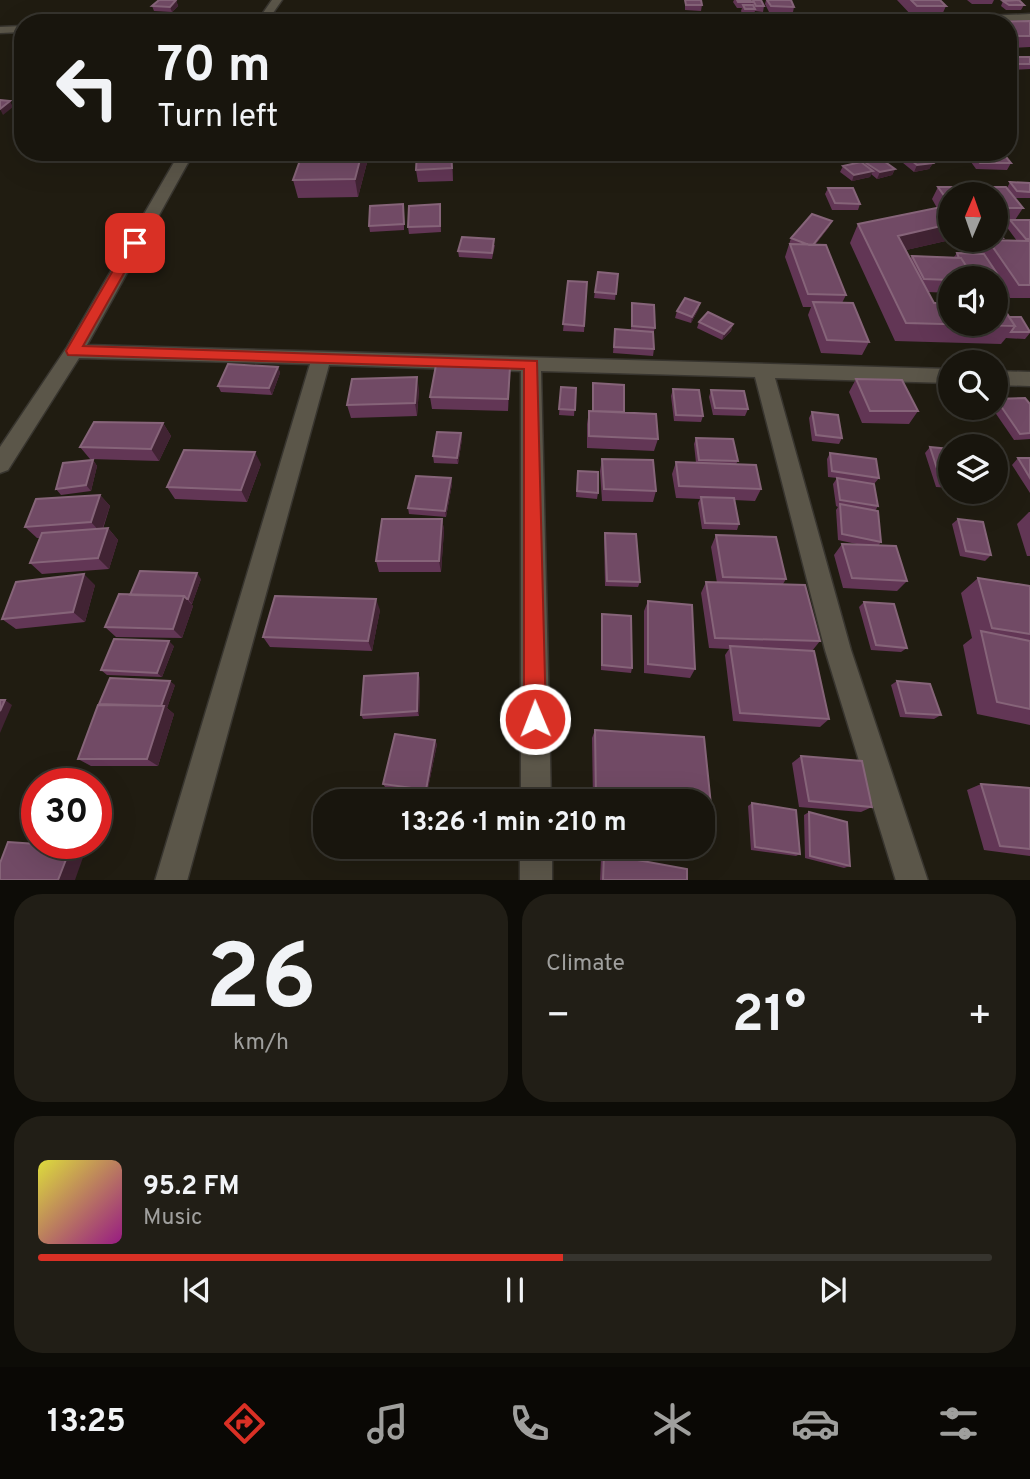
<!DOCTYPE html>
<meta charset="utf-8">
<style>
body{margin:0;font-family:Overpass,sans-serif;background:#211e16;color:#f1f3f6;height:100vh;display:flex;flex-direction:column;font-size:26px;white-space:nowrap}
*{box-sizing:border-box;margin:0}
p{font-size:23px;color:#9f9f9d}
.icon{flex:none;width:38px;height:38px;fill:none;stroke:currentColor;stroke-width:2;stroke-linecap:round;stroke-linejoin:round}
.map{position:relative;height:880px;overflow:hidden}
.details{display:flex;flex-direction:column;gap:14px;padding:14px;background:#0d0c07;flex:1}
.details>*{flex:none}
.banner{position:absolute;left:14px;top:14px;width:1003px;height:147px;border-radius:28px;box-shadow:0 7px 28px #0002,0 0 0 2px #36342e;background:#18150d;color:#f1f3f6;overflow:hidden}
.needle{width:46px;rotate:2deg}
.buttons{position:absolute;left:938px;top:182px;display:grid;gap:14px}
.buttons a{display:grid;place-items:center;width:70px;height:70px;border-radius:50%;background:#18150d;box-shadow:0 7px 28px #0002,0 0 0 2px #36342e;font-size:35px}
.speed{position:absolute;left:21px;top:768px;display:flex;gap:14px;font-size:35px;font-weight:700;text-align:center}
.speed>*{display:grid;place-content:center;width:91px;height:91px;border-radius:50%;background:#18150d;box-shadow:0 7px 28px #0002,0 0 0 2px #36342e;line-height:1}
.speed .limit{border:10px solid #d22;background:#fff;color:#111}
.pin{position:absolute;display:grid;place-items:center;width:60px;height:60px;color:#fff;margin:-30px;border-radius:14px;box-shadow:0 4px 10px #0006}
.me{position:absolute;width:77px;margin:-38px;rotate:359deg;stroke-linejoin:round;filter:drop-shadow(0 0 5px #0008)}
.turn{display:flex;align-items:center;gap:24px;height:147px;padding:0 28px;font-size:32px}
.turn .icon{width:91px;height:91px;stroke-width:2.5}
.turn b{display:block;font-size:49px;line-height:60px}
.big{font-size:52px;font-weight:700;line-height:1.1}
.details .card{flex:1;display:flex;flex-direction:column;justify-content:center;gap:10px;min-width:0;padding:0 24px;border-radius:28px;background:#211e16}
.details .dial{align-items:center;gap:0}
.dial b{font-size:91px;line-height:1}
.song{display:flex;align-items:center;gap:21px}
.cover{width:84px;height:84px;border-radius:10px;background:linear-gradient(135deg,hsl(60 70% 55%),hsl(310 70% 35%))}
.played{height:7px;border-radius:4px;background:linear-gradient(90deg,#d93025 55%,#36342e 55%)}
.keys{display:flex;justify-content:space-around;direction:ltr}
.heat{display:flex;justify-content:space-between;align-items:center;font-size:38px;direction:ltr}
.details .tiles{flex:1;display:grid;gap:14px;grid-template-columns:1fr 1fr}
.card:last-child{grid-column:span 2}
.trip{position:absolute;left:313px;top:789px;width:402px;height:70px;border-radius:28px;background:#18150d;box-shadow:0 7px 28px #0002,0 0 0 2px #36342e;font-weight:700;line-height:70px;text-align:center}
.dock{display:flex;height:112px;justify-content:space-around;align-items:center;background:#0a0805;color:#9f9f9d}
.dock .icon{width:49px;height:49px}
.dock .active{color:#d93025}
.dock b{font-size:32px;color:#f1f3f6}
.map>svg:first-child{display:block}
.lines{fill:none;stroke-linecap:round;stroke-linejoin:round}
.minor-casing{stroke:#38352f;stroke-width:3}
.minor{fill:#5b5649;fill-rule:evenodd}
.wall{fill:#623655;fill-rule:evenodd}
.shaded-wall{fill:#412333}
.building{fill:#714a65;stroke:#866479;stroke-width:2}
.route{fill:#d93025;stroke:#8d1f18;stroke-width:2}
</style>
<div class="map">
<svg width="1030" height="881" viewBox="0 0 1030 881">
<rect width="100%" height="100%" fill="#201c11"/>
<g class="lines">
<defs>
<path id="minor" d="M 272,0 L 282,0 L 266,23 L 256,23 Z
M 1030,14 L 1030,20 L 891,23 L 896,20 Z
M 23,26 L 23,32 L 0,33 L 0,27 Z
M 180,152 L 194,152 L 87,345 L 950,369 L 950,383 L 775,378 L 851,650 L 928,881 L 896,881 L 825,650 L 755,377 L 541,371 L 551,802 L 521,802 L 521,371 L 329,365 L 187,881 L 155,881 L 310,364 L 79,358 L 8,470 L 0,473 L 0,447 L 67,347 Z
M 996,371 L 1030,372 L 1030,386 L 996,385 Z
M 520,847 L 552,847 L 552,881 L 520,881 Z"/>
</defs>
<!-- minor casing -->
<use href="#minor" class="minor-casing"/>
<!-- minor -->
<use href="#minor" class="minor"/>
</g>
<!-- wall -->
<path class="wall" d="M 176,0 L 178,6 L 172,12 L 154,11 L 152,6 Z
M 685,0 L 701,0 L 702,5 L 701,11 L 685,10 Z
M 734,0 L 750,0 L 752,2 L 751,5 L 753,0 L 764,6 L 763,12 L 755,11 L 754,14 L 743,15 L 741,11 L 742,8 L 737,8 L 733,2 Z
M 766,0 L 791,0 L 794,7 L 793,12 L 769,12 L 765,4 Z
M 897,0 L 940,0 L 946,6 L 941,17 L 913,17 Z
M 967,0 L 994,0 L 992,4 L 972,4 Z
M 1003,1 L 1024,5 L 1021,10 L 1006,10 L 1001,6 Z
M 1030,21 L 1030,47 L 1008,48 L 1008,23 L 972,23 L 973,22 Z
M 1008,57 L 1030,57 L 1030,69 L 1009,70 L 1008,69 Z
M 23,124 L 23,140 L 21,140 L 18,134 Z
M 452,152 L 453,181 L 418,182 L 416,170 Z
M 845,152 L 867,152 L 866,156 L 848,156 Z
M 900,152 L 919,152 L 933,163 L 929,169 L 914,172 L 897,158 Z
M 967,152 L 1002,152 L 1011,163 L 1007,170 L 976,169 L 966,155 Z
M 369,155 L 358,197 L 298,198 L 293,180 Z
M 866,163 L 895,169 L 892,175 L 877,179 L 871,174 L 870,177 L 852,181 L 840,172 L 843,166 L 865,165 Z
M 1010,182 L 1030,183 L 1030,198 L 1015,198 L 1023,208 L 1015,220 L 1030,220 L 1030,298 L 1010,298 L 1001,284 L 998,288 L 996,288 L 996,281 L 950,278 L 950,293 L 928,292 L 934,303 L 1009,317 L 1030,331 L 1030,333 L 1025,339 L 1006,338 L 1001,344 L 895,341 L 850,243 L 858,224 L 937,208 L 932,199 L 938,187 L 1007,188 ZM 950,194 L 996,194 L 996,220 L 1009,220 L 1006,226 L 1017,241 L 1002,240 L 1003,238 L 996,230 L 996,240 L 973,240 L 978,246 L 985,245 L 980,253 L 981,254 L 957,253 L 954,257 L 912,256 L 910,259 L 906,250 L 950,240 Z
M 828,188 L 860,204 L 858,210 L 832,210 L 825,194 Z
M 440,204 L 441,232 L 409,234 L 408,227 Z
M 404,211 L 404,230 L 370,232 L 369,226 Z
M 829,227 L 815,245 L 846,295 L 842,303 L 869,342 L 862,355 L 821,353 L 808,315 L 811,307 L 803,307 L 785,257 L 791,238 Z
M 495,245 L 492,259 L 459,257 L 458,251 Z
M 598,272 L 618,274 L 615,300 L 594,298 Z
M 568,281 L 587,282 L 584,332 L 563,331 Z
M 632,303 L 655,328 L 653,334 L 654,349 L 653,356 L 613,353 L 615,329 L 631,330 L 631,309 Z
M 700,303 L 698,310 L 691,323 L 675,318 L 677,311 Z
M 699,322 L 733,324 L 731,331 L 722,340 L 697,328 Z
M 278,367 L 280,373 L 272,395 L 221,392 L 218,386 Z
M 510,367 L 508,411 L 432,409 L 430,397 Z
M 856,379 L 918,411 L 909,424 L 862,423 L 849,392 Z
M 593,383 L 624,413 L 658,439 L 654,451 L 587,448 L 587,424 L 589,411 L 592,412 Z
M 561,387 L 576,388 L 574,416 L 559,415 Z
M 419,389 L 417,416 L 351,418 L 347,405 Z
M 673,389 L 703,416 L 701,422 L 674,421 L 671,396 Z
M 711,390 L 748,409 L 745,416 L 713,415 L 709,397 Z
M 996,399 L 1030,404 L 1030,439 L 1014,440 L 992,408 L 996,408 Z
M 812,412 L 842,438 L 839,444 L 812,441 L 809,418 Z
M 163,423 L 171,436 L 159,461 L 90,459 L 80,447 Z
M 461,433 L 462,439 L 458,464 L 434,463 L 433,456 Z
M 696,438 L 738,461 L 736,464 L 761,489 L 755,501 L 734,500 L 739,524 L 737,530 L 702,529 L 698,503 L 700,499 L 676,498 L 672,474 L 676,462 L 696,463 L 694,444 Z
M 930,447 L 950,449 L 950,488 L 936,487 L 925,453 Z
M 830,453 L 879,478 L 874,484 L 878,506 L 875,511 L 881,542 L 878,546 L 907,581 L 897,591 L 843,588 L 834,555 L 842,544 L 861,545 L 838,540 L 836,510 L 838,507 L 836,506 L 833,484 L 837,478 L 828,477 L 827,459 Z
M 1018,458 L 1030,458 L 1030,493 L 1012,465 Z
M 602,459 L 656,491 L 653,502 L 602,501 L 600,471 Z
M 93,460 L 97,466 L 91,491 L 61,495 L 56,489 Z
M 261,464 L 247,502 L 175,499 L 167,487 Z
M 578,471 L 598,493 L 597,499 L 576,497 Z
M 451,478 L 452,484 L 446,517 L 409,514 L 408,508 Z
M 100,495 L 110,506 L 103,529 L 108,528 L 118,540 L 109,569 L 42,574 L 30,563 L 40,538 L 37,538 L 25,527 Z
M 1029,512 L 1030,512 L 1030,556 L 1027,556 L 1017,524 Z
M 442,519 L 444,530 L 441,572 L 379,572 L 376,561 Z
M 958,519 L 991,555 L 985,561 L 960,556 L 952,524 Z
M 605,533 L 640,582 L 638,587 L 605,586 L 604,538 Z
M 716,535 L 786,579 L 783,584 L 820,641 L 812,651 L 829,719 L 820,727 L 733,721 L 725,655 L 729,649 L 709,648 L 701,593 L 706,582 L 717,583 L 711,547 Z
M 978,578 L 1030,586 L 1030,725 L 977,714 L 963,645 L 972,638 L 961,593 Z
M 201,579 L 192,604 L 191,604 L 193,606 L 182,638 L 116,637 L 105,627 Z
M 95,585 L 85,622 L 16,629 L 2,619 Z
M 648,601 L 695,669 L 690,678 L 644,673 L 644,611 Z
M 864,602 L 907,648 L 901,652 L 871,650 L 859,607 Z
M 380,610 L 372,651 L 270,647 L 263,637 Z
M 602,614 L 632,668 L 631,673 L 601,670 L 601,619 Z
M 174,646 L 162,677 L 107,675 L 101,670 Z
M 420,678 L 419,716 L 363,719 L 361,715 Z
M 897,681 L 941,715 L 934,719 L 900,717 L 891,685 Z
M 175,685 L 167,708 L 174,714 L 158,766 L 91,766 L 78,759 Z
M 595,730 L 711,805 L 705,811 L 704,811 L 704,802 L 593,802 L 592,738 Z
M 437,744 L 427,793 L 385,787 L 383,784 Z
M 801,756 L 872,807 L 861,812 L 799,807 L 792,763 Z
M 981,784 L 1030,788 L 1030,856 L 984,850 L 967,790 Z
M 752,803 L 800,854 L 796,856 L 751,850 L 748,806 Z
M 809,812 L 850,866 L 844,868 L 805,858 L 804,815 Z
M 604,854 L 687,880 L 600,880 L 601,859 Z"/>
<!-- shaded-wall -->
<path class="shaded-wall" d="M 176,0 L 178,6 L 172,12 L 170,7 Z
M 10,101 L 13,107 L 3,115 L 0,109 Z
M 362,152 L 368,152 L 369,155 L 358,197 L 355,179 Z
M 933,163 L 929,169 L 914,172 L 917,165 Z
M 895,169 L 892,175 L 877,179 L 880,172 Z
M 873,171 L 870,177 L 852,181 L 854,175 Z
M 832,221 L 829,227 L 809,252 L 812,246 Z
M 950,224 L 950,240 L 889,254 L 898,236 Z
M 700,303 L 698,310 L 691,323 L 692,317 Z
M 733,324 L 731,331 L 722,340 L 724,334 Z
M 278,367 L 280,373 L 272,395 L 269,388 Z
M 510,367 L 510,379 L 508,411 L 508,399 Z
M 417,377 L 419,389 L 417,416 L 415,403 Z
M 163,423 L 171,436 L 159,461 L 151,449 Z
M 461,433 L 462,439 L 458,464 L 457,458 Z
M 255,452 L 261,464 L 247,502 L 241,490 Z
M 93,460 L 97,466 L 91,491 L 86,485 Z
M 451,478 L 452,484 L 446,517 L 445,511 Z
M 100,495 L 110,506 L 101,533 L 91,522 Z
M 442,519 L 444,530 L 441,572 L 439,561 Z
M 108,528 L 118,540 L 109,569 L 98,558 Z
M 197,573 L 201,579 L 192,604 L 188,599 Z
M 84,574 L 95,585 L 85,622 L 73,612 Z
M 184,596 L 193,606 L 182,638 L 173,629 Z
M 376,599 L 380,610 L 372,651 L 368,641 Z
M 169,641 L 174,646 L 162,677 L 157,673 Z
M 418,673 L 420,678 L 419,716 L 417,711 Z
M 170,681 L 175,685 L 167,708 L 174,714 L 158,766 L 147,759 L 161,707 Z
M 5,700 L 12,705 L 0,733 L 0,711 Z
M 435,740 L 437,744 L 427,793 L 426,790 Z
M 72,844 L 86,849 L 75,880 L 58,880 Z"/>
<!-- building -->
<path class="building" d="M 159,0 L 176,0 L 170,7 L 152,6 Z
M 685,0 L 701,0 L 702,5 L 686,5 Z
M 737,0 L 750,0 L 752,2 L 738,2 Z
M 753,0 L 761,0 L 764,6 L 756,6 Z
M 767,0 L 791,0 L 794,7 L 771,6 Z
M 911,0 L 940,0 L 946,6 L 917,6 Z
M 1019,0 L 1024,5 L 1009,5 L 1003,1 Z
M 743,5 L 753,5 L 755,9 L 745,9 Z
M 949,17 L 967,23 L 937,23 Z
M 1030,21 L 1030,36 L 1008,36 L 1008,23 L 974,23 L 973,22 Z
M 1008,57 L 1030,57 L 1030,64 L 1012,64 L 1008,60 Z
M 0,100 L 10,101 L 0,109 Z
M 23,124 L 23,133 L 18,134 Z
M 303,152 L 362,152 L 355,179 L 293,180 Z
M 417,152 L 451,152 L 452,168 L 416,170 Z
M 901,152 L 919,152 L 933,163 L 917,165 Z
M 971,152 L 1002,152 L 1011,163 L 980,163 Z
M 881,159 L 895,169 L 880,172 L 866,163 Z
M 861,162 L 873,171 L 854,175 L 843,166 Z
M 1010,182 L 1030,183 L 1030,192 L 1017,191 Z
M 938,187 L 1006,187 L 1023,208 L 996,208 L 996,194 L 950,194 L 950,204 Z
M 828,188 L 853,188 L 860,204 L 835,203 Z
M 403,204 L 404,224 L 369,226 L 370,206 Z
M 440,204 L 440,226 L 408,227 L 409,206 Z
M 941,207 L 950,214 L 950,224 L 898,236 L 934,303 L 950,303 L 950,324 L 996,324 L 996,304 L 1001,304 L 1015,326 L 906,323 L 858,224 Z
M 812,214 L 832,221 L 813,245 L 809,245 L 791,238 Z
M 1010,220 L 1030,220 L 1030,239 L 1026,239 Z
M 996,230 L 1003,238 L 996,239 Z
M 462,237 L 494,239 L 492,253 L 458,251 Z
M 988,240 L 1030,241 L 1030,285 L 1019,285 Z
M 790,244 L 826,245 L 846,295 L 808,294 Z
M 957,253 L 984,254 L 1002,281 L 996,281 L 996,278 L 974,278 L 961,258 L 959,258 Z
M 912,256 L 961,258 L 974,278 L 950,278 L 950,280 L 924,279 Z
M 598,272 L 618,274 L 616,294 L 595,292 Z
M 568,281 L 587,282 L 584,326 L 563,324 Z
M 685,298 L 700,303 L 692,317 L 677,311 Z
M 813,302 L 853,303 L 869,342 L 827,340 Z
M 632,303 L 654,305 L 655,328 L 632,326 Z
M 708,312 L 733,324 L 724,334 L 699,322 Z
M 1009,317 L 1021,317 L 1030,332 L 1011,332 L 1015,326 Z
M 615,329 L 653,332 L 654,349 L 614,347 Z
M 228,364 L 278,367 L 269,388 L 218,386 Z
M 436,365 L 510,367 L 508,399 L 430,397 Z
M 417,377 L 415,403 L 347,405 L 352,379 Z
M 856,379 L 902,380 L 918,411 L 870,411 Z
M 593,383 L 624,385 L 624,412 L 593,411 Z
M 561,387 L 576,388 L 575,410 L 559,409 Z
M 673,389 L 699,390 L 703,416 L 676,415 Z
M 711,390 L 744,391 L 748,409 L 715,408 Z
M 1025,398 L 1030,404 L 1030,433 L 1020,434 L 996,399 Z
M 589,411 L 656,414 L 658,439 L 589,436 Z
M 812,412 L 838,415 L 842,438 L 816,435 Z
M 94,422 L 163,423 L 151,449 L 80,447 Z
M 437,432 L 461,433 L 457,458 L 433,456 Z
M 696,438 L 733,439 L 738,461 L 699,460 Z
M 930,447 L 950,449 L 950,481 L 941,481 Z
M 184,450 L 255,452 L 241,490 L 167,487 Z
M 830,453 L 876,459 L 879,478 L 832,471 Z
M 1018,458 L 1030,458 L 1030,478 Z
M 602,459 L 653,460 L 656,491 L 604,489 Z
M 93,460 L 86,485 L 56,489 L 63,463 Z
M 676,462 L 756,465 L 761,489 L 679,486 Z
M 578,471 L 598,472 L 598,493 L 577,491 Z
M 416,476 L 451,478 L 445,511 L 408,508 Z
M 837,478 L 874,484 L 878,506 L 840,500 Z
M 100,495 L 91,522 L 25,527 L 36,499 Z
M 701,497 L 734,498 L 739,524 L 705,523 Z
M 840,504 L 878,511 L 881,542 L 842,534 Z
M 382,519 L 442,519 L 439,561 L 376,561 Z
M 958,519 L 983,522 L 991,555 L 966,551 Z
M 108,528 L 98,558 L 30,563 L 42,533 Z
M 605,533 L 636,534 L 640,582 L 607,581 Z
M 716,535 L 776,537 L 786,579 L 723,577 Z
M 842,544 L 896,546 L 907,581 L 852,578 Z
M 140,571 L 197,573 L 188,599 L 187,599 L 184,596 L 130,595 Z
M 84,574 L 73,612 L 2,619 L 16,582 Z
M 978,578 L 1030,586 L 1030,634 L 992,628 Z
M 706,582 L 805,585 L 820,641 L 715,638 Z
M 119,594 L 184,596 L 173,629 L 105,627 Z
M 275,596 L 376,599 L 368,641 L 263,637 Z
M 648,601 L 692,605 L 695,669 L 648,664 Z
M 864,602 L 894,604 L 907,648 L 876,645 Z
M 602,614 L 631,616 L 632,668 L 602,665 Z
M 981,631 L 1030,641 L 1030,709 L 997,702 Z
M 114,639 L 169,641 L 157,673 L 101,670 Z
M 730,646 L 814,651 L 829,719 L 740,713 Z
M 418,673 L 417,711 L 361,715 L 364,676 Z
M 110,678 L 170,681 L 161,706 L 99,704 Z
M 897,681 L 930,684 L 941,715 L 906,713 Z
M 0,700 L 5,700 L 0,711 Z
M 98,705 L 164,706 L 147,759 L 78,759 Z
M 595,730 L 704,737 L 711,805 L 704,804 L 704,802 L 656,802 L 596,798 Z
M 395,734 L 435,740 L 426,790 L 383,784 Z
M 801,756 L 862,761 L 872,807 L 809,801 Z
M 981,784 L 1030,788 L 1030,849 L 1000,846 Z
M 752,803 L 796,810 L 800,854 L 755,847 Z
M 809,812 L 847,822 L 850,866 L 810,856 Z
M 8,842 L 37,844 L 72,844 L 58,880 L 0,880 L 0,863 Z
M 604,854 L 687,869 L 687,880 L 603,880 Z"/>
<!-- route -->
<path class="route" d="M 135,239 L 141,243 L 83,346 L 537,361 L 546,719 L 542,727 L 535,730 L 527,727 L 524,719 L 524,369 L 68,355 L 66,351 L 129,243 Z"/>
</svg>
<div class="buttons">
<a><svg class="needle" viewBox="-14 -14 28 28"><path d="M0-13l5 13h-10z" fill="#e53935"/><path d="M0 13l5-13h-10z" fill="#9f9f9d"/></svg></a>
<a><svg class="icon" aria-label="sound" viewBox="0 0 24 24"><path d="M4 9h4l5-4v14l-5-4H4zM17 9q2 3 0 6"/></svg></a>
<a><svg class="icon" aria-label="search" viewBox="0 0 24 24"><circle cx="10" cy="10" r="6"/><path d="M15 15l6 6"/></svg></a>
<a><svg class="icon" aria-label="layers" viewBox="0 0 24 24"><path d="M12 4l9 5-9 5-9-5zM3 14l9 5 9-5"/></svg></a>
</div>
<div class="speed"><div class="limit">30</div></div>
<div class="pin" style="left:135px;top:243px;background:#d93025"><svg class="icon" aria-label="arrive" viewBox="0 0 24 24"><path d="M6 21V4h12l-3 4 3 4H6"/></svg></div>
<svg class="me" style="left:535px;top:719px" viewBox="-20 -20 40 40"><circle r="17" fill="#d93025" stroke="#fff" stroke-width="3"/><path d="M0-11L8 9 0 5-8 9z" fill="#fff"/></svg>
<div class="trip">13:26 · 1 min · 210 m</div>
<div class="banner">
<div class="turn"><svg class="icon" aria-label="left" viewBox="0 0 24 24"><path d="M17 20v-9H6M10 6l-5 5 5 5"/></svg><div><b>70 m</b>Turn left</div></div>
</div>
</div>
<section class="details">
<div class="tiles">
<div class="card dial"><b>26</b><p>km/h</p></div>
<div class="card"><p>Climate</p>
<div class="heat"><a>−</a><b class="big">21°</b><a>+</a></div>
</div>
<div class="card">
<div class="song"><i class="cover"></i><div><b>95.2 FM</b><p>Music</p></div></div>
<div class="played"></div>
<div class="keys"><svg class="icon" aria-label="previous" viewBox="0 0 24 24"><path d="M18 5L8 12l10 7zM5 5v14"/></svg><svg class="icon" aria-label="pause" viewBox="0 0 24 24"><path d="M8 5v14M16 5v14"/></svg><svg class="icon" aria-label="next" viewBox="0 0 24 24"><path d="M6 5l10 7-10 7zM19 5v14"/></svg></div>
</div>
</div>
</section>
<nav class="dock">
<b>13:25</b>
<svg class="icon active" aria-label="directions" viewBox="0 0 24 24"><path d="M12 3l9 9-9 9-9-9zM9 14v-3h6M13 9l2 2-2 2"/></svg>
<svg class="icon" aria-label="music" viewBox="0 0 24 24"><path d="M9 18V5l10-2v13"/><circle cx="6" cy="18" r="3"/><circle cx="16" cy="16" r="3"/></svg>
<svg class="icon" aria-label="phone" viewBox="0 0 24 24"><path d="M5 4h4l2 5-3 2q2 4 5 5l2-3 5 2v4C11 20 4 13 5 4z"/></svg>
<svg class="icon" aria-label="climate" viewBox="0 0 24 24"><path d="M12 3v18M4 7l16 10M4 17L20 7"/></svg>
<svg class="icon" aria-label="car" viewBox="0 0 24 24"><path d="M5 17H2v-5l4-1 3-4h7l3 4 3 1v5h-3M9 17h6M6 11h13"/><circle cx="7" cy="17" r="2"/><circle cx="17" cy="17" r="2"/></svg>
<svg class="icon" aria-label="filters" viewBox="0 0 24 24"><path d="M4 7h16M4 17h16"/><circle cx="9" cy="7" r="2"/><circle cx="15" cy="17" r="2"/></svg>
</nav>
